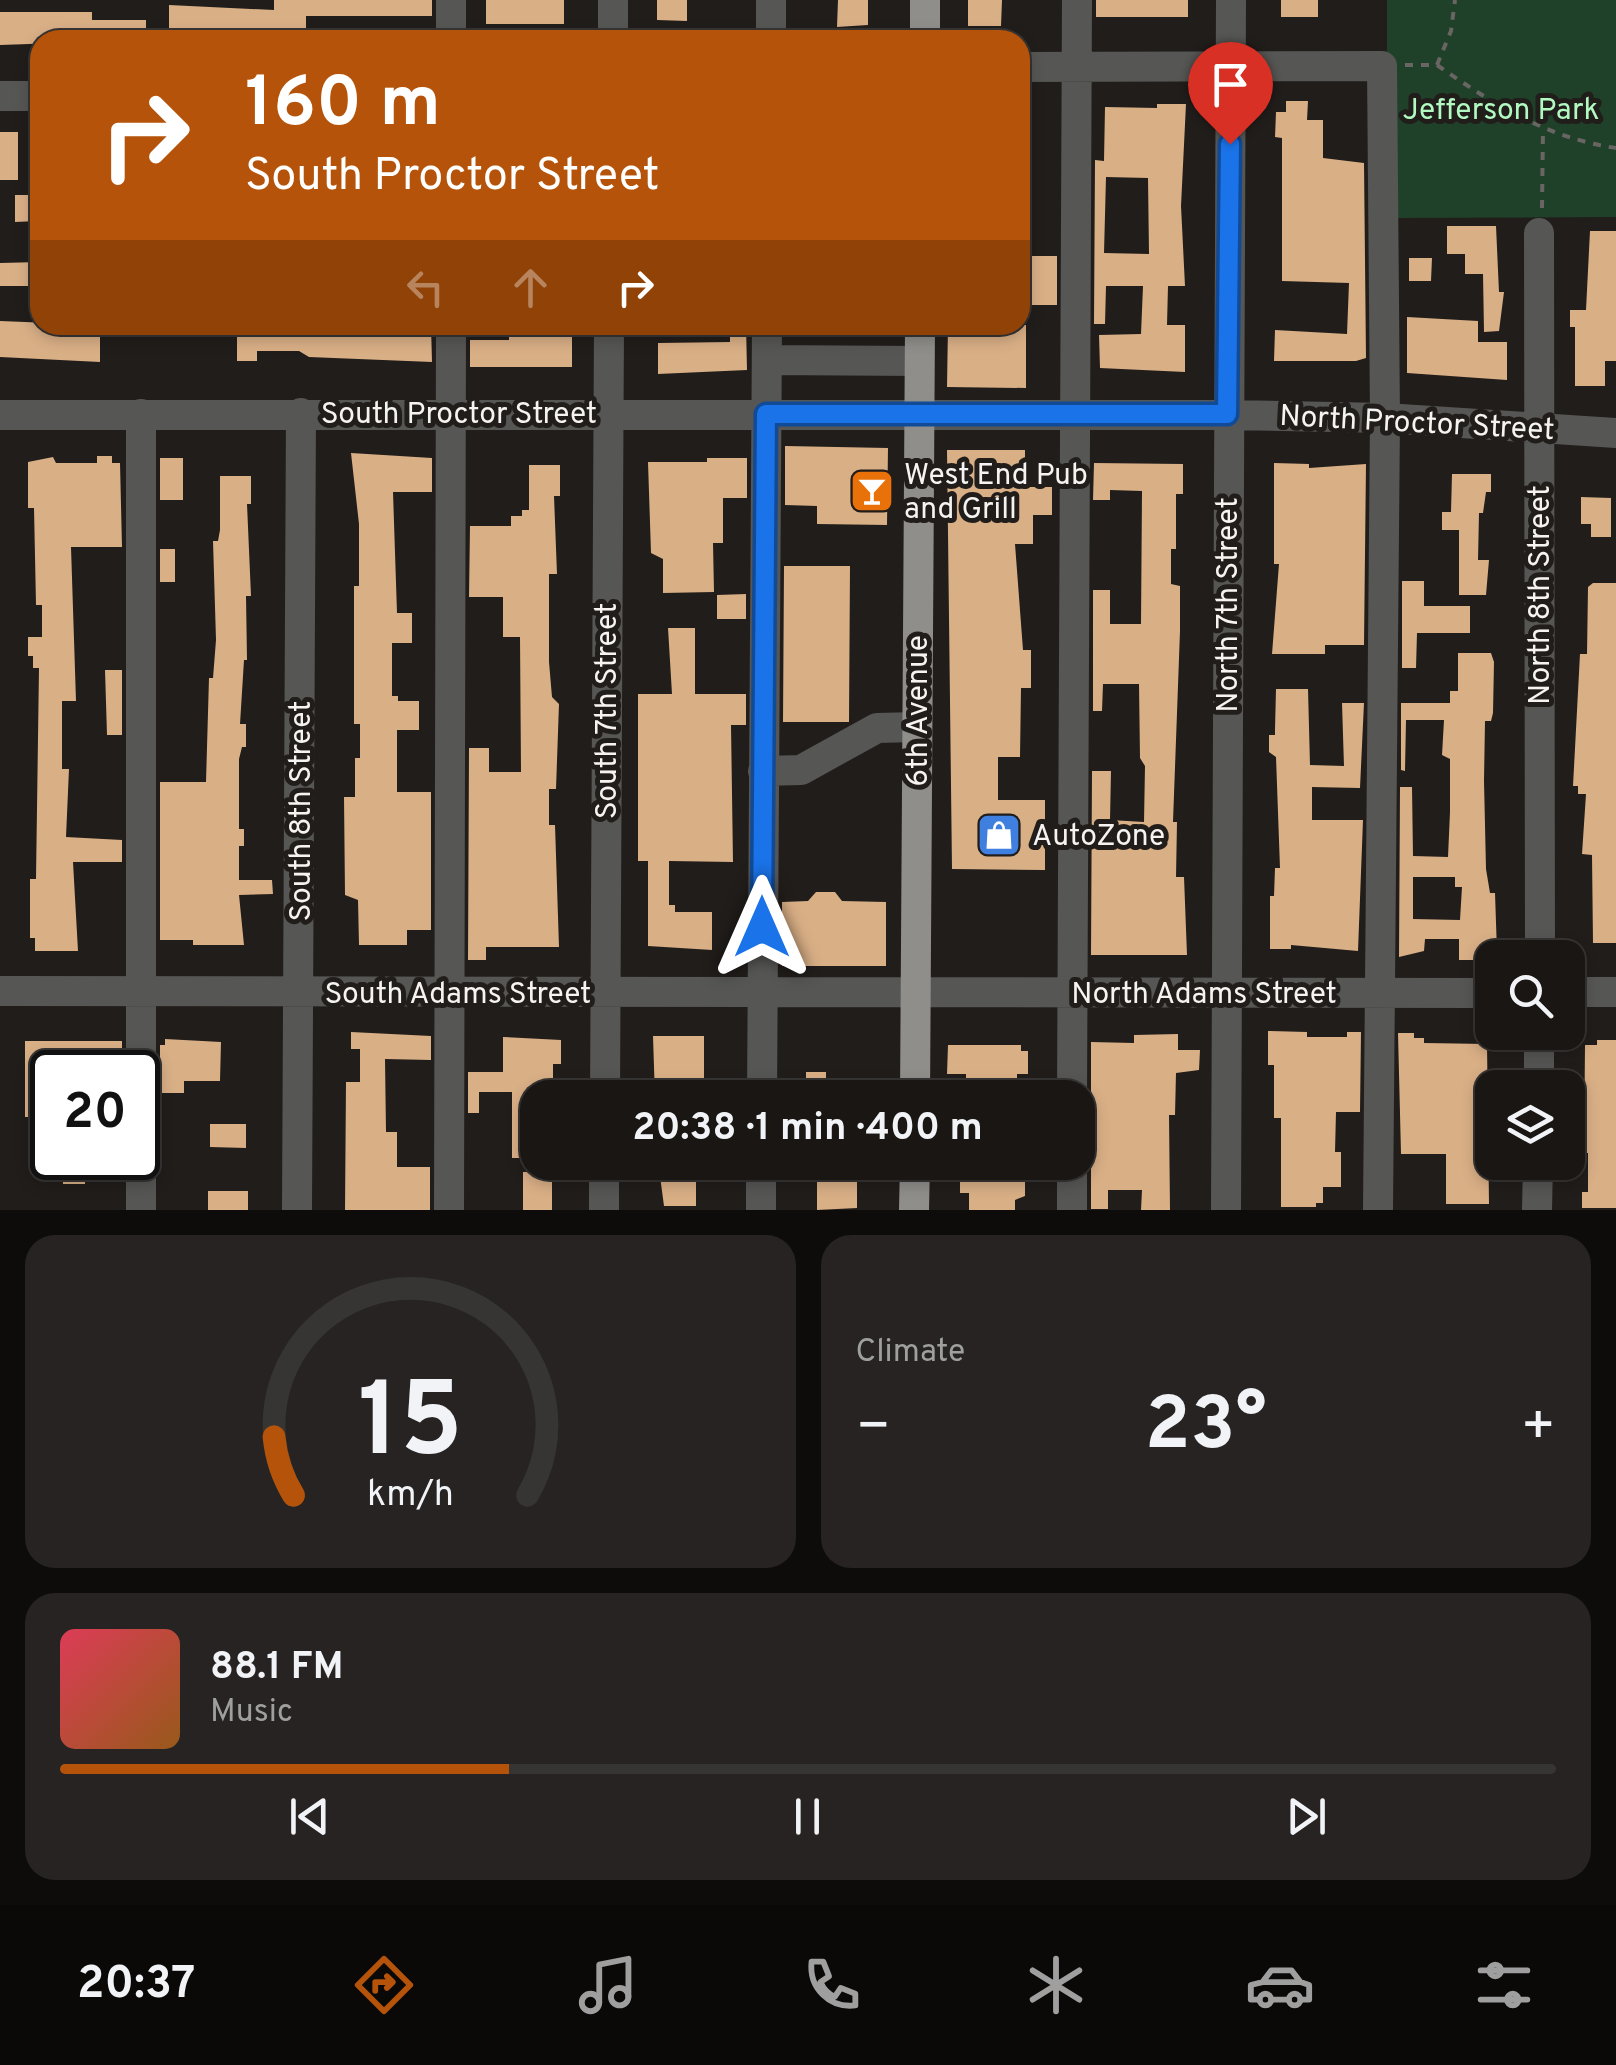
<!DOCTYPE html>
<meta charset="utf-8">
<style>
body{margin:0;font-family:Overpass,sans-serif;background:#262322;color:#f1f3f6;height:100vh;display:flex;flex-direction:column;font-size:38px;white-space:nowrap}
*{box-sizing:border-box;margin:0}
p{font-size:32px;color:#9f9fa0}
.icon{flex:none;width:55px;height:55px;fill:none;stroke:currentColor;stroke-width:2;stroke-linecap:round;stroke-linejoin:round}
.map{position:relative;height:1210px;overflow:hidden}
.panel{display:flex;flex-direction:column;gap:25px;padding:25px;background:#0e0c0b;flex:1}
.panel>*{flex:none}
.top-card{position:absolute;left:30px;top:30px;width:1000px;height:305px;border-radius:30px;box-shadow:0 5px 15px #0003,0 0 0 2px #373534;background:#b45309;color:#fff;overflow:hidden}
.tools{position:absolute;left:1475px;top:940px;display:grid;gap:20px}
.tools a{display:grid;place-items:center;width:110px;height:110px;border-radius:20px;background:#191614;box-shadow:0 5px 15px #0003,0 0 0 2px #373534;font-size:50px}
.speed{position:absolute;left:30px;top:1050px;display:flex;gap:20px;font-size:50px;font-weight:700;text-align:center}
.speed>*{display:grid;place-content:center;width:130px;height:130px;border-radius:50%;background:#191614;box-shadow:0 5px 15px #0003,0 0 0 2px #373534;line-height:1}
.speed .limit{border:5px solid #111;border-radius:15px;background:#fff;color:#111}
.pin{position:absolute;display:grid;place-items:center;width:85px;height:85px;color:#fff;margin:-102px -42px;border-radius:50% 50% 50% 0;rotate:-45deg;box-shadow:0 0 10px #0007}
.pin .icon{rotate:45deg}
.me{position:absolute;width:110px;margin:-55px;rotate:0deg;stroke-linejoin:round;filter:drop-shadow(0 0 8px #0008)}
.turn{display:flex;align-items:center;gap:35px;height:210px;padding:0 50px;font-size:45px}
.turn .icon{width:130px;height:130px;stroke-width:2.5}
.turn b{display:block;font-size:70px;line-height:85px}
.lanes{display:flex;align-items:center;height:95px;padding:0 50px;background:#0003;justify-content:center;gap:50px;direction:ltr}
.lanes .off{opacity:.35}
.big{font-size:75px;font-weight:700;line-height:1.1}
.panel .widget{flex:1;display:flex;flex-direction:column;justify-content:center;gap:15px;min-width:0;padding:0 35px;border-radius:30px;background:#262322}
.panel .dial{align-items:center;gap:0}
.dial svg{height:260px;overflow:visible;fill:none;stroke:#373534;stroke-width:7;stroke-linecap:round;text-anchor:middle}
.dial text{fill:#f1f3f6;stroke:none}
.song{display:flex;align-items:center;gap:30px}
.cover{width:120px;height:120px;border-radius:15px;background:linear-gradient(135deg,hsl(350 70% 55%),hsl(30 70% 35%))}
.played{height:10px;border-radius:5px;background:linear-gradient(90deg,#b45309 30%,#373534 30%)}
.keys{display:flex;justify-content:space-around;direction:ltr}
.heat{display:flex;justify-content:space-between;align-items:center;font-size:55px;direction:ltr}
.panel .tiles{flex:1;display:grid;gap:25px;grid-template-columns:1fr 1fr}
.widget:last-child{grid-column:span 2}
.trip{position:absolute;left:520px;top:1080px;width:575px;height:100px;border-radius:30px;background:#191614;box-shadow:0 5px 15px #0003,0 0 0 2px #373534;font-weight:700;line-height:100px;text-align:center}
.dock{display:flex;height:160px;justify-content:space-around;align-items:center;background:#0a0908;color:#9f9fa0}
.dock .icon{width:70px;height:70px}
.dock .on{color:#b45309}
.dock b{font-size:45px;color:#f1f3f6}
.map>svg:first-child{display:block}
.green{fill:#204129}
.building{fill:#d9af86;fill-rule:evenodd}
.lines{fill:none;stroke-linecap:round;stroke-linejoin:round}
.path{stroke:#696563;stroke-width:4;stroke-dasharray:8 8;stroke-linecap:butt}
.minor{stroke:#565654;stroke-width:30}
.major{stroke:#8f8e8b;stroke-width:30}
.route-casing{stroke:#114b97;stroke-width:25}
.route{stroke:#1a73e8;stroke-width:18}
.labels{text-anchor:middle;stroke-width:10;stroke-linejoin:round;paint-order:stroke}
.park-label{font-size:30px;fill:#b1f9c1;stroke:#211d1b}
.street-label{font-size:30px;fill:#f6f4f2;stroke:#211d1b}
.poi-label{font-size:30px;fill:#f6f4f2;stroke:#211d1b;text-anchor:start}
</style>
<div class="map">
<svg width="1616" height="1210" viewBox="0 0 1616 1210">
<rect width="100%" height="100%" fill="#211d1b"/>
<!-- green -->
<path class="green" d="M 1387,0 L 1616,0 L 1616,217 L 1387,218 Z"/>
<!-- building -->
<path class="building" d="M 274,0 L 432,0 L 432,16 L 306,16 L 306,32 L 264,32 L 264,40 L 243,40 L 232,34 L 169,34 L 169,5 L 274,10 Z
M 486,0 L 564,0 L 564,24 L 486,24 Z
M 657,0 L 687,0 L 687,21 L 657,20 Z
M 838,0 L 868,0 L 868,25 L 837,27 Z
M 968,0 L 1002,0 L 1001,26 L 968,26 Z
M 1096,0 L 1188,0 L 1188,17 L 1096,17 Z
M 1281,0 L 1318,0 L 1318,17 L 1281,17 Z
M 0,12 L 92,12 L 92,20 L 146,20 L 146,40 L 0,45 Z
M 1286,101 L 1308,101 L 1307,120 L 1323,120 L 1323,158 L 1364,163 L 1366,358 L 1356,361 L 1274,361 L 1275,330 L 1347,334 L 1349,283 L 1282,281 L 1282,138 L 1275,137 L 1276,112 L 1286,112 Z
M 1157,104 L 1186,104 L 1181,206 L 1185,286 L 1168,286 L 1167,325 L 1185,325 L 1185,372 L 1100,368 L 1099,335 L 1141,334 L 1143,286 L 1106,286 L 1105,324 L 1094,324 L 1095,160 L 1104,161 L 1105,107 L 1157,108 ZM 1106,177 L 1148,178 L 1149,254 L 1104,253 Z
M 0,132 L 18,132 L 18,180 L 0,180 Z
M 15,195 L 38,195 L 38,221 L 15,222 Z
M 1447,226 L 1496,226 L 1499,292 L 1504,292 L 1499,331 L 1484,332 L 1483,274 L 1465,274 L 1465,254 L 1447,254 Z
M 1590,231 L 1616,231 L 1616,361 L 1605,361 L 1605,386 L 1575,386 L 1575,327 L 1570,327 L 1570,310 L 1586,310 Z
M 1020,256 L 1057,256 L 1057,305 L 1020,305 Z
M 1409,258 L 1432,258 L 1431,281 L 1409,281 Z
M 40,262 L 40,286 L 0,286 L 0,263 Z
M 1407,317 L 1478,321 L 1478,342 L 1507,342 L 1507,380 L 1407,373 Z
M 0,321 L 100,325 L 100,362 L 0,357 Z
M 237,325 L 431,325 L 432,362 L 309,357 L 299,351 L 257,351 L 257,361 L 237,361 Z
M 730,325 L 746,325 L 747,370 L 658,374 L 658,343 L 730,342 Z
M 948,325 L 1026,325 L 1026,388 L 947,387 Z
M 509,328 L 572,329 L 572,367 L 470,367 L 470,340 L 509,340 Z
M 785,446 L 888,448 L 887,525 L 817,524 L 817,506 L 785,505 Z
M 947,450 L 1025,450 L 1025,487 L 1052,487 L 1052,515 L 1033,515 L 1033,544 L 1015,544 L 1023,650 L 1031,650 L 1031,688 L 1021,688 L 1020,757 L 998,757 L 998,800 L 1045,800 L 1045,870 L 952,869 Z
M 351,453 L 432,458 L 432,492 L 393,492 L 397,613 L 412,613 L 412,643 L 392,643 L 392,696 L 398,696 L 398,701 L 419,701 L 419,730 L 397,730 L 397,792 L 431,792 L 431,930 L 407,930 L 407,945 L 359,945 L 358,900 L 345,895 L 344,797 L 355,797 L 355,758 L 360,758 L 360,724 L 354,724 L 354,586 L 359,586 L 359,524 Z
M 97,456 L 112,456 L 112,463 L 120,463 L 122,547 L 71,547 L 76,701 L 62,701 L 62,769 L 69,769 L 66,837 L 122,840 L 122,862 L 73,862 L 78,951 L 35,951 L 35,938 L 30,938 L 30,879 L 36,879 L 39,668 L 33,668 L 33,656 L 28,656 L 28,637 L 42,637 L 42,605 L 36,605 L 34,508 L 28,508 L 28,462 L 53,457 L 56,463 L 97,463 Z
M 160,458 L 183,458 L 183,500 L 160,500 Z
M 707,458 L 747,458 L 747,498 L 723,498 L 723,543 L 713,543 L 714,592 L 663,593 L 663,559 L 651,553 L 648,462 L 707,462 Z
M 1094,463 L 1183,464 L 1183,494 L 1176,494 L 1176,549 L 1171,549 L 1171,584 L 1180,586 L 1180,631 L 1173,822 L 1177,822 L 1176,877 L 1184,877 L 1187,955 L 1091,955 L 1092,771 L 1111,771 L 1110,820 L 1144,822 L 1145,766 L 1140,758 L 1139,684 L 1103,684 L 1102,711 L 1093,711 L 1093,590 L 1110,590 L 1110,624 L 1141,624 L 1142,491 L 1110,490 L 1110,500 L 1093,500 Z
M 1274,463 L 1309,464 L 1309,468 L 1366,464 L 1364,645 L 1325,645 L 1325,654 L 1272,654 L 1279,564 L 1274,564 Z
M 529,465 L 560,465 L 560,496 L 554,496 L 557,574 L 549,574 L 549,662 L 552,697 L 559,704 L 556,789 L 549,789 L 549,825 L 555,825 L 559,947 L 486,947 L 486,960 L 468,960 L 469,748 L 489,748 L 489,772 L 521,772 L 520,637 L 503,637 L 503,597 L 469,597 L 470,526 L 511,526 L 511,516 L 522,516 L 522,510 L 529,510 Z
M 1452,474 L 1491,474 L 1491,492 L 1486,492 L 1483,513 L 1479,513 L 1478,560 L 1489,560 L 1486,595 L 1459,595 L 1459,530 L 1442,530 L 1442,512 L 1451,512 Z
M 220,476 L 251,476 L 251,504 L 247,504 L 251,596 L 246,596 L 247,660 L 244,660 L 240,724 L 246,724 L 246,747 L 242,747 L 239,759 L 239,829 L 244,829 L 244,846 L 239,846 L 239,880 L 272,880 L 273,894 L 239,895 L 244,945 L 193,945 L 193,940 L 160,940 L 160,782 L 206,782 L 209,678 L 213,678 L 216,640 L 213,541 L 218,541 L 220,530 Z
M 1581,497 L 1611,498 L 1611,537 L 1591,537 L 1591,524 L 1581,524 Z
M 160,549 L 175,549 L 175,582 L 160,582 Z
M 784,566 L 850,566 L 849,722 L 783,722 Z
M 1402,581 L 1424,581 L 1424,606 L 1470,606 L 1470,633 L 1417,633 L 1416,668 L 1402,668 Z
M 1593,583 L 1616,583 L 1616,943 L 1593,943 L 1592,855 L 1582,854 L 1586,794 L 1578,794 L 1578,786 L 1573,786 L 1580,654 L 1587,654 L 1588,587 Z
M 746,594 L 746,619 L 717,619 L 717,595 Z
M 668,628 L 695,628 L 695,694 L 746,694 L 746,725 L 731,725 L 733,862 L 669,861 L 669,905 L 675,905 L 675,912 L 712,912 L 712,950 L 648,946 L 648,861 L 638,861 L 638,694 L 672,694 Z
M 1458,653 L 1491,653 L 1494,662 L 1493,713 L 1491,721 L 1485,721 L 1484,781 L 1486,869 L 1490,893 L 1495,893 L 1497,952 L 1483,952 L 1483,960 L 1459,960 L 1459,939 L 1425,939 L 1424,951 L 1399,957 L 1400,787 L 1412,787 L 1413,856 L 1448,857 L 1450,812 L 1450,759 L 1442,755 L 1444,720 L 1406,720 L 1405,771 L 1401,770 L 1401,703 L 1450,703 L 1450,691 L 1458,691 ZM 1413,877 L 1455,877 L 1455,887 L 1462,887 L 1460,920 L 1413,919 Z
M 105,670 L 122,670 L 122,735 L 107,735 Z
M 1276,689 L 1308,689 L 1310,765 L 1344,766 L 1342,703 L 1364,703 L 1360,788 L 1312,787 L 1312,820 L 1363,820 L 1358,951 L 1291,945 L 1291,949 L 1270,949 L 1270,896 L 1274,896 L 1275,868 L 1280,868 L 1276,757 L 1269,752 L 1269,735 L 1275,735 L 1275,729 Z
M 816,892 L 835,892 L 842,901 L 886,902 L 886,966 L 782,966 L 782,902 L 808,901 Z
M 1268,1031 L 1307,1032 L 1307,1037 L 1347,1037 L 1347,1032 L 1361,1032 L 1360,1112 L 1336,1112 L 1335,1152 L 1341,1152 L 1341,1187 L 1323,1187 L 1323,1203 L 1316,1203 L 1316,1207 L 1281,1207 L 1281,1118 L 1274,1118 L 1274,1065 L 1268,1065 Z
M 351,1032 L 431,1036 L 431,1060 L 385,1059 L 386,1132 L 397,1132 L 397,1167 L 430,1167 L 430,1210 L 345,1210 L 346,1082 L 360,1082 L 360,1049 L 351,1049 Z
M 1398,1033 L 1414,1033 L 1414,1038 L 1424,1038 L 1424,1043 L 1487,1044 L 1489,1204 L 1446,1204 L 1446,1154 L 1401,1154 Z
M 1178,1034 L 1178,1050 L 1200,1050 L 1199,1070 L 1176,1073 L 1175,1115 L 1169,1115 L 1170,1210 L 1141,1210 L 1142,1190 L 1108,1190 L 1108,1209 L 1091,1209 L 1091,1161 L 1078,1145 L 1078,1115 L 1091,1099 L 1091,1042 L 1134,1043 L 1134,1035 Z
M 653,1036 L 704,1036 L 704,1098 L 655,1098 Z
M 503,1037 L 561,1040 L 561,1064 L 553,1064 L 553,1098 L 538,1098 L 538,1158 L 512,1158 L 512,1092 L 479,1092 L 479,1113 L 468,1113 L 468,1072 L 503,1072 Z
M 165,1039 L 221,1042 L 220,1081 L 184,1081 L 184,1093 L 160,1093 L 160,1045 L 165,1045 Z
M 1597,1040 L 1616,1040 L 1616,1208 L 1582,1208 L 1582,1192 L 1588,1192 L 1588,1153 L 1584,1153 L 1585,1045 L 1597,1045 Z
M 25,1041 L 122,1041 L 122,1072 L 52,1072 L 52,1089 L 47,1089 L 47,1117 L 25,1117 Z
M 948,1045 L 1021,1045 L 1021,1051 L 1028,1051 L 1028,1074 L 1017,1074 L 1017,1098 L 966,1098 L 966,1074 L 947,1074 Z
M 806,1072 L 826,1072 L 826,1080 L 839,1080 L 839,1098 L 792,1098 L 792,1080 L 806,1080 Z
M 210,1124 L 246,1124 L 246,1148 L 210,1147 Z
M 63,1158 L 85,1158 L 85,1184 L 63,1184 Z
M 523,1172 L 552,1172 L 552,1210 L 523,1210 Z
M 817,1173 L 857,1173 L 857,1208 L 817,1210 Z
M 960,1175 L 1025,1178 L 1025,1196 L 1015,1200 L 1015,1210 L 969,1210 L 969,1193 L 960,1193 Z
M 660,1176 L 696,1176 L 696,1206 L 664,1206 Z
M 208,1191 L 248,1191 L 248,1210 L 208,1210 Z"/>
<g class="lines">
<!-- path -->
<path class="path" d="M 1405,65 L 1437,65 L 1451,31 L 1455,0
M 1437,65 C 1493,104 1547,138 1616,148
M 1542,208 L 1543,128"/>
<!-- minor -->
<path class="minor" d="M 451,0 L 451,40
M 771,0 L 771,40
M 613,40 L 613,0
M 1020,67 L 1382,66 L 1385,418 L 1378,1210
M 0,96 L 40,96
M 1539,233 L 1540,958
M 767,360 L 919,361
M 0,415 L 1227,415 L 1385,418 L 1616,433
M 763,771 L 801,770 L 877,728 L 917,727
M 0,991 L 1492,993
M 1568,992 L 1616,992
M 1539,1088 L 1539,1032
M 605,1098 L 609,325
M 762,1098 L 767,325
M 1072,1098 L 1077,0
M 141,1210 L 141,414
M 297,1210 L 301,413
M 449,1210 L 451,325
M 604,1210 L 604,1162
M 761,1210 L 761,1162
M 1072,1210 L 1072,1162
M 1226,1210 L 1231,0
M 1537,1210 L 1538,1162"/>
<!-- major -->
<path class="major" d="M 925,40 L 925,0
M 915,1098 L 920,325
M 914,1210 L 915,1162"/>
</g>
<g class="lines">
<defs>
<path id="route" d="M 762,927 L 766,414 L 1227,414 L 1230,144"/>
</defs>
<!-- route casing -->
<use href="#route" class="route-casing"/>
<!-- route -->
<use href="#route" class="route"/>
</g>
<!-- icons -->
<defs>
<symbol id="bar-square" viewBox="-11 -11 22 22"><rect x="-9" y="-9" width="18" height="18" rx="4" fill="#e8710a" stroke="#211d1b"/><path d="M-6-5H6L.8 .8V4.5H3.5V6h-7V4.5H-.8V.8Z" fill="#fff"/></symbol>
<symbol id="shop-square" viewBox="-11 -11 22 22"><rect x="-9" y="-9" width="18" height="18" rx="4" fill="#3f7fe0" stroke="#211d1b"/><path d="M-5-2.5h2.3a2.7 3.5 0 0 1 5.4 0H5L5.5 6h-11ZM-1.5-2.5h3a1.5 2.3 0 0 0-3 0Z" fill="#fff"/></symbol>
</defs>
<g fill-rule="evenodd">
<use href="#bar-square" x="847" y="466" width="50" height="50"/>
<use href="#shop-square" x="974" y="810" width="50" height="50"/>
</g>
<g class="labels">
<!-- park labels -->
<g class="park-label">
<text x="1501" y="119">Jefferson Park</text>
</g>
<!-- street labels -->
<g class="street-label">
<text x="459" y="423">South Proctor Street</text>
<text transform="translate(1417 422) rotate(3)" y="10">North Proctor Street</text>
<text transform="translate(1539 595) rotate(-90)" y="10">North 8th Street</text>
<text transform="translate(1227 605) rotate(-90)" y="10">North 7th Street</text>
<text transform="translate(606 711) rotate(-90)" y="10">South 7th Street</text>
<text transform="translate(917 711) rotate(-90)" y="10">6th Avenue</text>
<text transform="translate(300 811) rotate(-90)" y="10">South 8th Street</text>
<text x="458" y="1003">South Adams Street</text>
<text x="1204" y="1003">North Adams Street</text>
</g>
<!-- poi labels -->
<g class="poi-label">
<text x="904" y="484">West End Pub<tspan x="904" dy="34">and Grill</tspan></text>
<text x="1032" y="845">AutoZone</text>
</g>
</g>
</svg>
<div class="tools">
<a><svg class="icon" aria-label="search" viewBox="0 0 24 24"><circle cx="10" cy="10" r="6"/><path d="M15 15l6 6"/></svg></a>
<a><svg class="icon" aria-label="layers" viewBox="0 0 24 24"><path d="M12 4l9 5-9 5-9-5zM3 14l9 5 9-5"/></svg></a>
</div>
<div class="speed"><div class="limit">20</div></div>
<div class="pin" style="left:1230px;top:144px;background:#d93025"><svg class="icon" aria-label="arrive" viewBox="0 0 24 24"><path d="M6 21V4h12l-3 4 3 4H6"/></svg></div>
<svg class="me" style="left:762px;top:927px" viewBox="-20 -20 40 40"><path d="M0-17L14 15 0 8-14 15z" fill="#1a73e8" stroke="#fff" stroke-width="4"/></svg>
<div class="trip">20:38 · 1 min · 400 m</div>
<div class="top-card">
<div class="turn"><svg class="icon" aria-label="right" viewBox="0 0 24 24"><path d="M7 20v-9h11M14 6l5 5-5 5"/></svg><div><b>160 m</b>South Proctor Street</div></div>
<div class="lanes"><svg class="icon off" aria-label="left" viewBox="0 0 24 24"><path d="M17 20v-9H6M10 6l-5 5 5 5"/></svg><svg class="icon off" aria-label="ahead" viewBox="0 0 24 24"><path d="M12 20V5M6 11l6-6 6 6"/></svg><svg class="icon" aria-label="right" viewBox="0 0 24 24"><path d="M7 20v-9h11M14 6l5 5-5 5"/></svg></div>
</div>
</div>
<section class="panel">
<div class="tiles">
<div class="widget dial"><svg viewBox="0 0 100 80">
<path d="M14 69A42 42 0 1 1 86 69"/>
<path d="M14 69A42 42 0 0 1 8 51" stroke="#b45309"/>
<text x="50" y="56" font-size="32" font-weight="700">15</text>
<text x="50" y="72" font-size="11">km/h</text>
</svg></div>
<div class="widget"><p>Climate</p>
<div class="heat"><a>−</a><b class="big">23°</b><a>+</a></div>
</div>
<div class="widget">
<div class="song"><i class="cover"></i><div><b>88.1 FM</b><p>Music</p></div></div>
<div class="played"></div>
<div class="keys"><svg class="icon" aria-label="previous" viewBox="0 0 24 24"><path d="M18 5L8 12l10 7zM5 5v14"/></svg><svg class="icon" aria-label="pause" viewBox="0 0 24 24"><path d="M8 5v14M16 5v14"/></svg><svg class="icon" aria-label="next" viewBox="0 0 24 24"><path d="M6 5l10 7-10 7zM19 5v14"/></svg></div>
</div>
</div>
</section>
<nav class="dock">
<b>20:37</b>
<svg class="icon on" aria-label="directions" viewBox="0 0 24 24"><path d="M12 3l9 9-9 9-9-9zM9 14v-3h6M13 9l2 2-2 2"/></svg>
<svg class="icon" aria-label="music" viewBox="0 0 24 24"><path d="M9 18V5l10-2v13"/><circle cx="6" cy="18" r="3"/><circle cx="16" cy="16" r="3"/></svg>
<svg class="icon" aria-label="phone" viewBox="0 0 24 24"><path d="M5 4h4l2 5-3 2q2 4 5 5l2-3 5 2v4C11 20 4 13 5 4z"/></svg>
<svg class="icon" aria-label="climate" viewBox="0 0 24 24"><path d="M12 3v18M4 7l16 10M4 17L20 7"/></svg>
<svg class="icon" aria-label="car" viewBox="0 0 24 24"><path d="M5 17H2v-5l4-1 3-4h7l3 4 3 1v5h-3M9 17h6M6 11h13"/><circle cx="7" cy="17" r="2"/><circle cx="17" cy="17" r="2"/></svg>
<svg class="icon" aria-label="filters" viewBox="0 0 24 24"><path d="M4 7h16M4 17h16"/><circle cx="9" cy="7" r="2"/><circle cx="15" cy="17" r="2"/></svg>
</nav>
